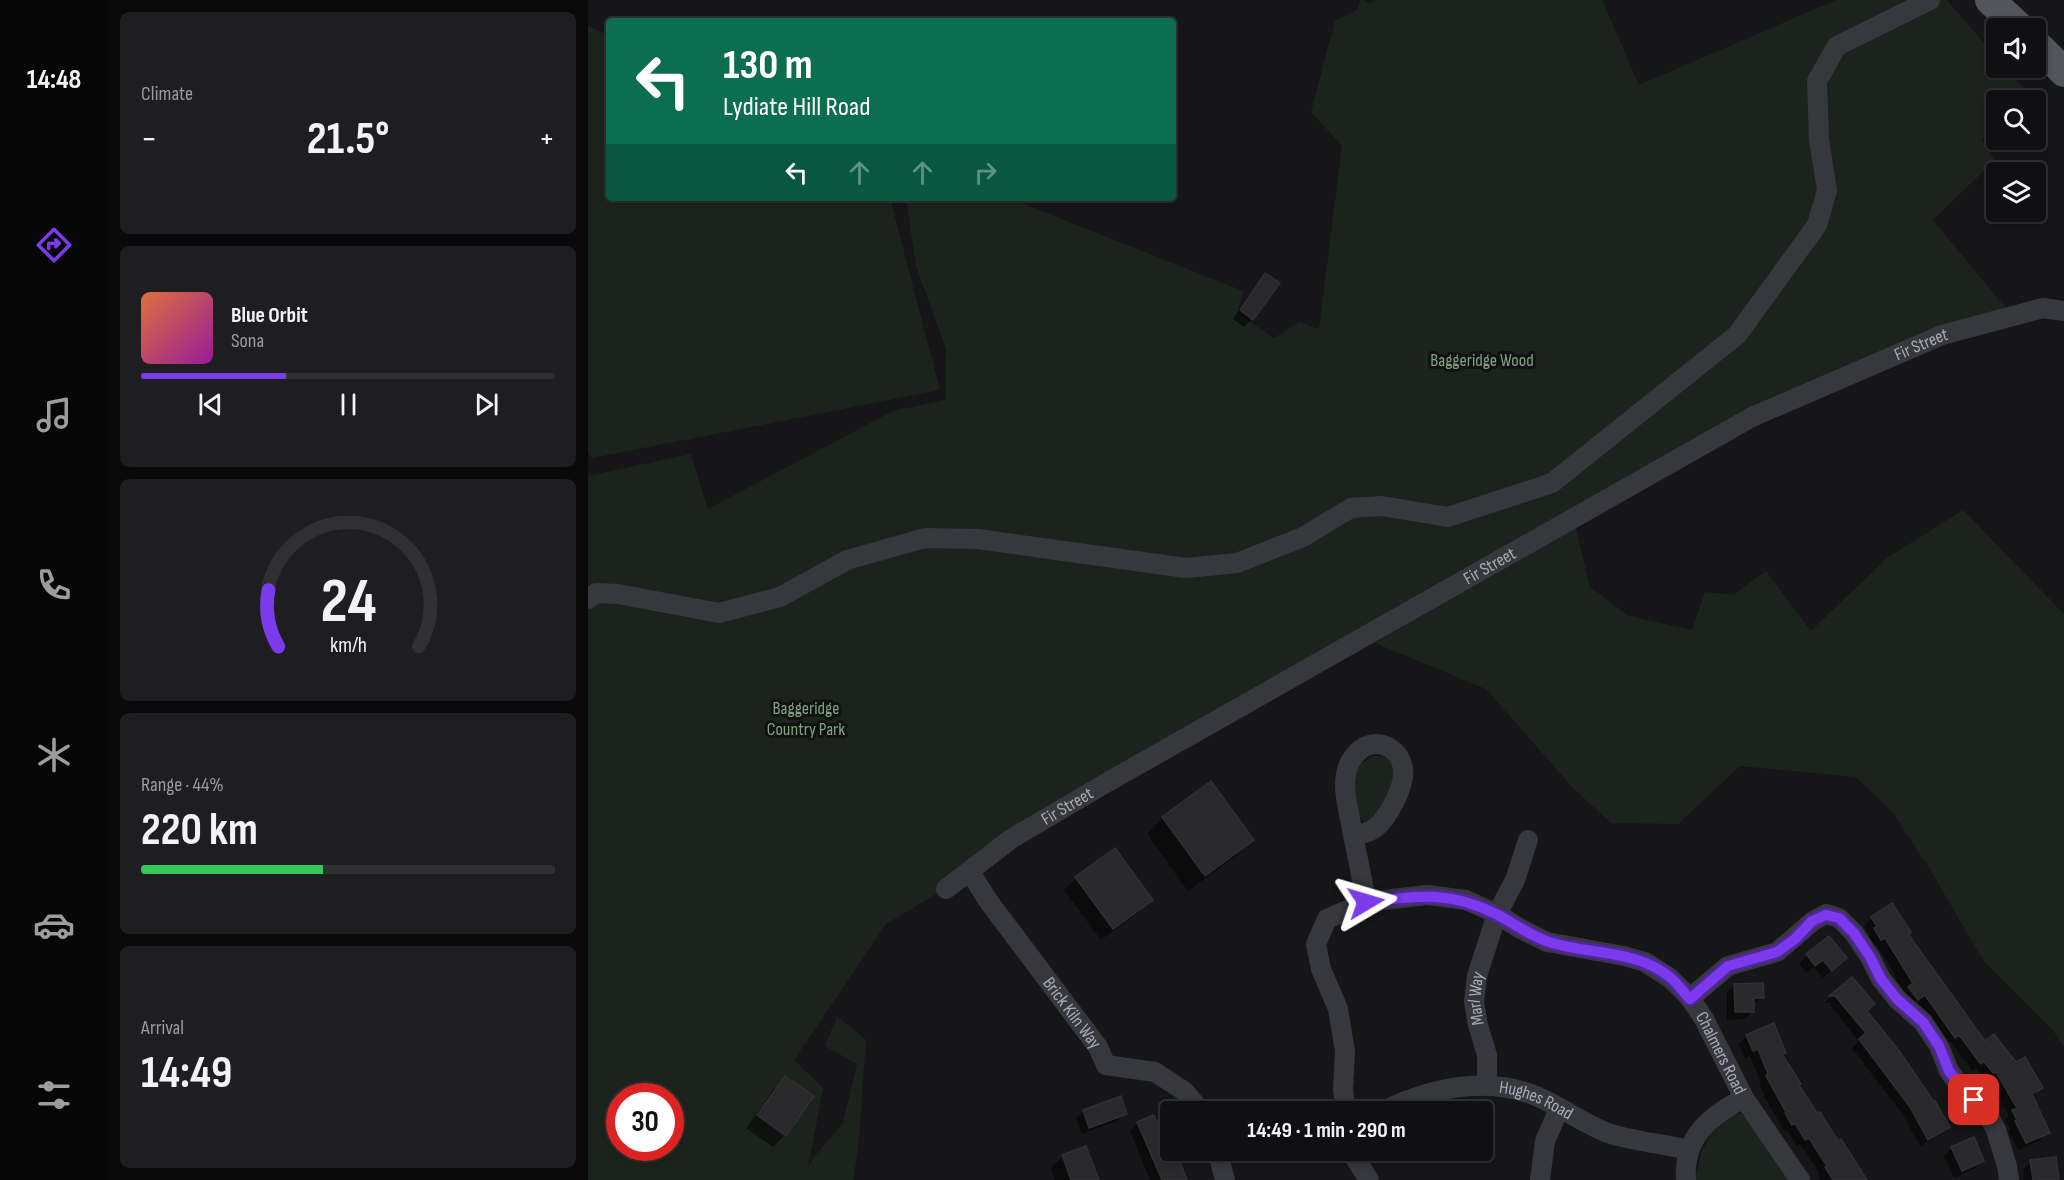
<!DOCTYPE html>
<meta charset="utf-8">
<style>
body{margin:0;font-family:"Sofia Sans Condensed",sans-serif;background:#1e1e20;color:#f1f3f6;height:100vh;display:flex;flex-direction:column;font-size:22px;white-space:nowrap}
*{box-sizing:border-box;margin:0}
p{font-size:20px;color:#9c9d9f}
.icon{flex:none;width:33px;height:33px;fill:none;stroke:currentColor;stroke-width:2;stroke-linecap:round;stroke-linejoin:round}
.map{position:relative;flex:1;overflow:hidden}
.sheet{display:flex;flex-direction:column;gap:12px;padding:12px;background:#09090a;width:480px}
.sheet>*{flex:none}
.hud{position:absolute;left:18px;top:18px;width:570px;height:183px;border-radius:6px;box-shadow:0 3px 9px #0003,0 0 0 2px #303032;background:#0b6e4f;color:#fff;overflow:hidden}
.tools{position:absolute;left:1398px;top:18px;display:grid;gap:12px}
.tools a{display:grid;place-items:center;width:60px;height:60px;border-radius:6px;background:#101012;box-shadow:0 3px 9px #0003,0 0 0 2px #303032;font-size:30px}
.speed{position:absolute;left:18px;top:1083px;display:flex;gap:12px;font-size:30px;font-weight:700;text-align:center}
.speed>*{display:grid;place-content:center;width:78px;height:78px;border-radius:50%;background:#101012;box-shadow:0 3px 9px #0003,0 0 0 2px #303032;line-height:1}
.speed .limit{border:9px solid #d22;background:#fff;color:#111}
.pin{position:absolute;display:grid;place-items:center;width:51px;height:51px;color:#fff;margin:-26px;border-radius:12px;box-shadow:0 3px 9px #0006}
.me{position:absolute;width:66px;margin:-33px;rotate:83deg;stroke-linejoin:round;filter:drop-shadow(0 0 4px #0008)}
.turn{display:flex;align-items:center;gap:21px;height:126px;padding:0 18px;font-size:27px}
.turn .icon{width:78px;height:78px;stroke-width:2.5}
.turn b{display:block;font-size:42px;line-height:51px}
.lanes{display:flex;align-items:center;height:57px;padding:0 18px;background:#0003;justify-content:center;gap:30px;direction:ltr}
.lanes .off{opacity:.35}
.big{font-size:45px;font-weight:700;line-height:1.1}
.sheet .card{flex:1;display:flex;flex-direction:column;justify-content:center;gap:9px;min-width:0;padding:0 21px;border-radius:9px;background:#1e1e20}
.sheet .dial{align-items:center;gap:0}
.dial svg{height:156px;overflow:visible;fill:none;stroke:#303032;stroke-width:7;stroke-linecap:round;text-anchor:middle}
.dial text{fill:#f1f3f6;stroke:none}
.song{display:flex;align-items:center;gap:18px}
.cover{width:72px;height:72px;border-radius:9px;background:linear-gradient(135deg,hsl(20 70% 55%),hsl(300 70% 35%))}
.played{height:6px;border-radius:3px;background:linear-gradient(90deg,#7c3aed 35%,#303032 35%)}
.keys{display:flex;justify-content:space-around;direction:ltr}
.heat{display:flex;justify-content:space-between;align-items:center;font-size:33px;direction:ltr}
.charge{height:9px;border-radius:4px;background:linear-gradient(90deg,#34c759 44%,#303032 0)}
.trip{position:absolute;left:572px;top:1101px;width:333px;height:60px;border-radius:6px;background:#101012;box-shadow:0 3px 9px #0003,0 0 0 2px #303032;font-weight:700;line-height:60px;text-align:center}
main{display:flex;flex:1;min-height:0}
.dock{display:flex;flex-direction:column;width:108px;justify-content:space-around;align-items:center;background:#060607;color:#9c9d9f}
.dock .icon{width:42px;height:42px}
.dock .current{color:#7c3aed}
.dock b{font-size:27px;color:#f1f3f6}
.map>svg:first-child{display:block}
.green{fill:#1c231d;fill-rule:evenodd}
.shadow{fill:#0007}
.building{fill:#29292c;stroke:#303034;stroke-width:1.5}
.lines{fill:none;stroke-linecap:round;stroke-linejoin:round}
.street{stroke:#37383d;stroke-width:20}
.primary{stroke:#53555c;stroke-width:30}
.route-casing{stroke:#51269a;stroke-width:15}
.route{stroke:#7c3aed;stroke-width:10}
.labels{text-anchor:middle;stroke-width:6;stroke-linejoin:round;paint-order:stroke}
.street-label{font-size:18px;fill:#a8adb8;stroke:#111113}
.park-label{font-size:18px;fill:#7fa381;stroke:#111113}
</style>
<main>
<nav class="dock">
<b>14:48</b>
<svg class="icon current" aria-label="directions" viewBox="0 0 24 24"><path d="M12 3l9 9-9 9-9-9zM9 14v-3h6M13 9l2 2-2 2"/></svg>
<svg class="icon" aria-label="music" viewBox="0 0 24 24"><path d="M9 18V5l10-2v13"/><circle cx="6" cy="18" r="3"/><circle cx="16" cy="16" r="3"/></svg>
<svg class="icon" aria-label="phone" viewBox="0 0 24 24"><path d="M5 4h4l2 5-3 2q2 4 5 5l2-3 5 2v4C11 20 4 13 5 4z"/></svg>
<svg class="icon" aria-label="climate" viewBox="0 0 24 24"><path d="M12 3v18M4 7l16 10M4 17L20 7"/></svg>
<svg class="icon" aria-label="car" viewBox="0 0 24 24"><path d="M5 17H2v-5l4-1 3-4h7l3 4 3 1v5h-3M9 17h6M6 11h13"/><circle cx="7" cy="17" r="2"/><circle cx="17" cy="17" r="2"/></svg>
<svg class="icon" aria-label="filters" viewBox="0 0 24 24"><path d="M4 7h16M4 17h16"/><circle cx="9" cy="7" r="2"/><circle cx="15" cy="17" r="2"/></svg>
</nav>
<section class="sheet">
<div class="card"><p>Climate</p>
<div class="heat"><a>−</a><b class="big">21.5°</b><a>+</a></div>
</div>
<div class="card">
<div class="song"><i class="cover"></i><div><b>Blue Orbit</b><p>Sona</p></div></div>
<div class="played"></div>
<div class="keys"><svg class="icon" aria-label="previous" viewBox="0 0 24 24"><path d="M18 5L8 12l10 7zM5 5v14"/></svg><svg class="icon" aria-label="pause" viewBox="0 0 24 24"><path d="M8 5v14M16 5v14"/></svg><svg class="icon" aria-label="next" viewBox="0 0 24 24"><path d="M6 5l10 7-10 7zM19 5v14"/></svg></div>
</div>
<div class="card dial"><svg viewBox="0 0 100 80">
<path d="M14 69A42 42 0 1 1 86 69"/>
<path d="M14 69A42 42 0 0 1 9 40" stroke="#7c3aed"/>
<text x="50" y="56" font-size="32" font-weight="700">24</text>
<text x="50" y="72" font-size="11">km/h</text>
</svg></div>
<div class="card"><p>Range · 44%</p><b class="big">220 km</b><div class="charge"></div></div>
<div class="card"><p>Arrival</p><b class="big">14:49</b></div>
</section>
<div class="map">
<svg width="1476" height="1180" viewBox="0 0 1476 1180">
<rect width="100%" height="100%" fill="#161618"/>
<!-- green -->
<path class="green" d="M 772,0 L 776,0 L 780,4 L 788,0 L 1014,0 L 1051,85 L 1248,0 L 1359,0 L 1408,57 L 1408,68 L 1418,68 L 1439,92 L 1431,100 L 1408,100 L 1408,123 L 1394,139 L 1407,160 L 1345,220 L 1417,307 L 1158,409 L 298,924 L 206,1060 L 235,1088 L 220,1168 L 225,1158 L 255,1123 L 269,1064 L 237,1046 L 249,1016 L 278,1040 L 270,1149 L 265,1180 L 0,1180 L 0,476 L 103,454 L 120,509 L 305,411 L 357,400 L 358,349 L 328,266 L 318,198 L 421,198 L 655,291 L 649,313 L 686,338 L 711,322 L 731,329 L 754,146 L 723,112 L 747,21 L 770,9 ZM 32,1096 L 82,1096 L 82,1148 L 32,1148 Z
M 0,26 L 21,36 L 21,198 L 302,198 L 352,390 L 4,458 L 0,453 Z
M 1375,510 L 1476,614 L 1476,1047 L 1465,1030 L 1395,960 L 1343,871 L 1305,813 L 1268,777 L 1152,766 L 1090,824 L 1023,823 L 986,789 L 898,689 L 787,643 L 976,528 L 988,528 L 1002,587 L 1041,616 L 1104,630 L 1117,592 L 1145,595 L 1178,571 L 1223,631 L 1299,558 Z
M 785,756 C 798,756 804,759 808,772 L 790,818 L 780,824 C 759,811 763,783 772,764 Z
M 1145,1114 L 1153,1114 L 1162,1121 L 1202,1180 L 1107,1180 L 1113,1153 L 1126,1129 Z"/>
<!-- shadow -->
<path class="shadow" d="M 677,275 L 664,319 L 656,327 L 645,319 L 669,283 Z
M 575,818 L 664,840 L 648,856 L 600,891 L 559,834 Z
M 488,878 L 563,900 L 551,912 L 513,940 L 476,890 Z
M 1284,918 L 1319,935 L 1397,1043 L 1427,1064 L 1453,1088 L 1444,1096 L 1460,1132 L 1452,1140 L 1430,1150 L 1420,1131 L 1422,1129 L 1417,1119 L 1421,1116 L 1399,1078 L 1397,1080 L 1388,1068 L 1384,1071 L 1363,1042 L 1359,1045 L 1328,1001 L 1321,1007 L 1313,996 L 1317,992 L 1306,976 L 1307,974 L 1288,945 L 1285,947 L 1279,938 L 1282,935 L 1276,926 Z
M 1240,938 L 1249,966 L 1235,978 L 1226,967 L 1218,973 L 1211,963 Z
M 1264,979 L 1278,1012 L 1360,1127 L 1352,1135 L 1332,1146 L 1315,1115 L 1264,1048 L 1271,1041 L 1242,1005 L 1244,1003 L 1236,1003 Z
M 1146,985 L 1174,997 L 1165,1005 L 1165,1011 L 1157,1019 L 1139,1020 L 1139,993 Z
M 1159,1036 L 1196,1052 L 1193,1055 L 1229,1116 L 1278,1180 L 1233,1180 L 1230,1176 L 1232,1174 L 1212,1144 L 1209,1146 L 1199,1130 L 1196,1131 L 1176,1096 L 1177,1094 L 1171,1085 L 1173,1083 L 1162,1056 L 1157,1058 L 1151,1044 Z
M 197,1078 L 197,1135 L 185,1147 L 158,1128 L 185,1090 Z
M 496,1111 L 537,1113 L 529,1121 L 494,1134 L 488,1119 Z
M 550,1123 L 578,1147 L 582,1146 L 582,1150 L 598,1180 L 562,1180 L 542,1131 Z
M 1364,1148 L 1395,1161 L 1387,1168 L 1366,1178 L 1356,1156 Z
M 475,1156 L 509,1180 L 467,1180 L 463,1168 Z
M 1443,1162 L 1469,1180 L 1436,1180 L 1435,1169 Z"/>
<!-- building -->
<path class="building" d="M 677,273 L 692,283 L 665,320 L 652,310 Z
M 623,781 L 666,840 L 617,876 L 574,817 Z
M 527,848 L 565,900 L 525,929 L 487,877 Z
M 1304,903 L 1323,932 L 1320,934 L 1397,1041 L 1406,1034 L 1428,1062 L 1437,1057 L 1455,1088 L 1444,1094 L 1462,1133 L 1438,1143 L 1427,1121 L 1429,1120 L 1424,1110 L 1429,1108 L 1408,1072 L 1405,1073 L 1396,1061 L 1393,1064 L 1371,1035 L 1367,1038 L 1337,995 L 1330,1000 L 1320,987 L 1325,983 L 1297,938 L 1293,940 L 1286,928 L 1289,927 L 1283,917 Z
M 1241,936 L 1259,958 L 1244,971 L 1235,960 L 1227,966 L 1218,954 Z
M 1264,977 L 1287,1004 L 1279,1011 L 1312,1052 L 1346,1102 L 1347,1101 L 1362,1127 L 1340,1140 L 1322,1107 L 1271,1039 L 1278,1033 L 1248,997 L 1251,996 L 1241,996 Z
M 1175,983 L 1176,998 L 1166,998 L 1166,1012 L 1147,1012 L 1146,984 Z
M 1186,1023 L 1198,1053 L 1194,1054 L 1213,1084 L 1211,1085 L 1229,1113 L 1232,1112 L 1250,1141 L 1253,1139 L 1279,1180 L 1245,1180 L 1237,1167 L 1239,1166 L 1221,1138 L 1217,1140 L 1207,1123 L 1204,1125 L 1197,1113 L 1198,1112 L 1178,1076 L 1180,1074 L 1170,1049 L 1165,1051 L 1158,1035 Z
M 197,1076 L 226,1096 L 198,1136 L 169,1115 Z
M 533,1096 L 539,1114 L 501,1128 L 495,1110 Z
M 566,1115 L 578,1145 L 582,1144 L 582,1150 L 588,1150 L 599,1180 L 574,1180 L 549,1122 Z
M 1386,1137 L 1396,1161 L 1374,1171 L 1363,1147 Z
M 498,1146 L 511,1180 L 483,1180 L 474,1155 Z
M 1468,1157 L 1471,1180 L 1445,1180 L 1442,1160 Z"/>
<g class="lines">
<!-- street -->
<g class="street">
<path d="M 0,599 L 8,593 L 30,594 L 131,613 L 192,597 L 259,560 L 337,538 L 390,539 L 598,568 L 649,563 L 715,537 L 763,508 L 794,506 L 860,517 L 964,483 L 1149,335 L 1229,225 L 1239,190 L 1231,140 L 1229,81 L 1249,46 L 1342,0"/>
<path d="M 765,836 C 772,834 781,833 787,828 C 800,819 818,784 815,768 C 810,744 783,735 767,755 C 760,763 757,774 757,785 C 757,800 762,816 764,830 C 769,854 774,878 778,902"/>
<path id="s1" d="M 382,872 L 401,902 L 510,1047 L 518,1065 L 567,1072 L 596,1091 L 614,1112"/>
<path id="s2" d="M 358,889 L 423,839 L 518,783 L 1164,417 L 1354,335 L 1455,308 L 1476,311"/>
<path d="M 1102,998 L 1140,966 L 1189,952 L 1225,921 L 1238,914 L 1251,918 L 1266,933 L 1282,957 L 1293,979 L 1309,999 L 1335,1022 L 1351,1046 L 1361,1071 L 1375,1090 L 1398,1111 L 1408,1130 L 1419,1166 L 1421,1180"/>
<path id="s3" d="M 899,1084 L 899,1055 L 890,1025 L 886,1002 L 889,976 L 909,914 L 927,880 L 940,840"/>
<path id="s4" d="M 758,1112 L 755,1090 L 757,1051 L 750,1009 L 733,969 L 728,944 L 739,919 L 778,902 L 839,895 L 878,900 L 909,914 L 931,928 L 959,942 L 1036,956 L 1057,962 L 1082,978 L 1102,998 L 1116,1019 L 1156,1098 L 1212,1180"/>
<path id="s5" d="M 793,1112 C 840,1089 892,1076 943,1094 C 968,1103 994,1123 1020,1133 C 1044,1141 1075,1144 1101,1150"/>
<path d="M 629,1150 L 637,1180"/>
<path d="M 765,1150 L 767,1158 L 781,1180"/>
<path d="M 952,1180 L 957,1141 L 971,1109"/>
<path d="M 1098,1180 C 1095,1137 1122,1116 1156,1098"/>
</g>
<!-- primary -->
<path class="primary" d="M 1402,0 L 1432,28
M 1448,44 L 1476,72"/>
</g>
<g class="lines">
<defs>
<path id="route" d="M 778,902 C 828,896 861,890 908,914 C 926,923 942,936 961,942 C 1001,955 1049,949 1083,978 C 1090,984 1095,992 1102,999 L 1140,966 L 1189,952 L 1207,939 L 1224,921 L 1238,915 L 1251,918 L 1266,933 L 1282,957 L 1293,979 L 1309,999 L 1335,1022 L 1351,1046 L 1361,1071 L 1375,1090 L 1386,1100"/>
</defs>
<!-- route casing -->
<use href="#route" class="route-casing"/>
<!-- route -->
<use href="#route" class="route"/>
</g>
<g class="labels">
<!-- street labels -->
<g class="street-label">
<text dy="6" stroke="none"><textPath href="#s2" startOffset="1119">Fir Street</textPath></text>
<text dy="6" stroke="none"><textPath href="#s2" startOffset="633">Fir Street</textPath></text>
<text dy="6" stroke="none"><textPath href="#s2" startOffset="147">Fir Street</textPath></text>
<text dy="6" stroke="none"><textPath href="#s3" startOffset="87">Marl Way</textPath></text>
<text dy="6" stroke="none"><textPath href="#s1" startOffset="174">Brick Kiln Way</textPath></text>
<text dy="6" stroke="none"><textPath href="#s4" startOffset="656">Chalmers Road</textPath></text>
<text dy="6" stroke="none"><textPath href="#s5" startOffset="162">Hughes Road</textPath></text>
</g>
<!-- park labels -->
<g class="park-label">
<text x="894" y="366">Baggeridge Wood</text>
<text x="218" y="714">Baggeridge<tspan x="218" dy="21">Country Park</tspan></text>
</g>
</g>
</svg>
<div class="tools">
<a><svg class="icon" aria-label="sound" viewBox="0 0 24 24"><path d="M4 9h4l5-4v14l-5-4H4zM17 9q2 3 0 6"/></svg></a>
<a><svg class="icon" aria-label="search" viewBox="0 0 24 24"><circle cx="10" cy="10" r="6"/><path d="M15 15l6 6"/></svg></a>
<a><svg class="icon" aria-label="layers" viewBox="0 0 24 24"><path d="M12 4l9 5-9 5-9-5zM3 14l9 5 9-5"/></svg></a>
</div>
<div class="speed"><div class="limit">30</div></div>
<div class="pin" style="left:1386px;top:1100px;background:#d93025"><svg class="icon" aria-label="arrive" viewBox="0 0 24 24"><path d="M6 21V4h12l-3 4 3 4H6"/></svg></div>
<svg class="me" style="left:778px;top:902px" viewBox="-20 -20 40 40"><path d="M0-17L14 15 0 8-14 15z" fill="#7c3aed" stroke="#fff" stroke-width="4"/></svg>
<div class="trip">14:49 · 1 min · 290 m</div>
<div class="hud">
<div class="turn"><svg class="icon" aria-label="left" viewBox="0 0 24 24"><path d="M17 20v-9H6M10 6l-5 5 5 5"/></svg><div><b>130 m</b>Lydiate Hill Road</div></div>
<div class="lanes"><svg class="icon" aria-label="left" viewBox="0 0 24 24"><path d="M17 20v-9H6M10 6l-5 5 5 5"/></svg><svg class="icon off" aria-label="ahead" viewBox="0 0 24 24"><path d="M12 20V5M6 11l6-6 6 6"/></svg><svg class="icon off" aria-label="ahead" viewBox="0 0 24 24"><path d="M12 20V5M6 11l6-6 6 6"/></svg><svg class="icon off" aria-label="right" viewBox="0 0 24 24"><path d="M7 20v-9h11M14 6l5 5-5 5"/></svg></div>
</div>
</div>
</main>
